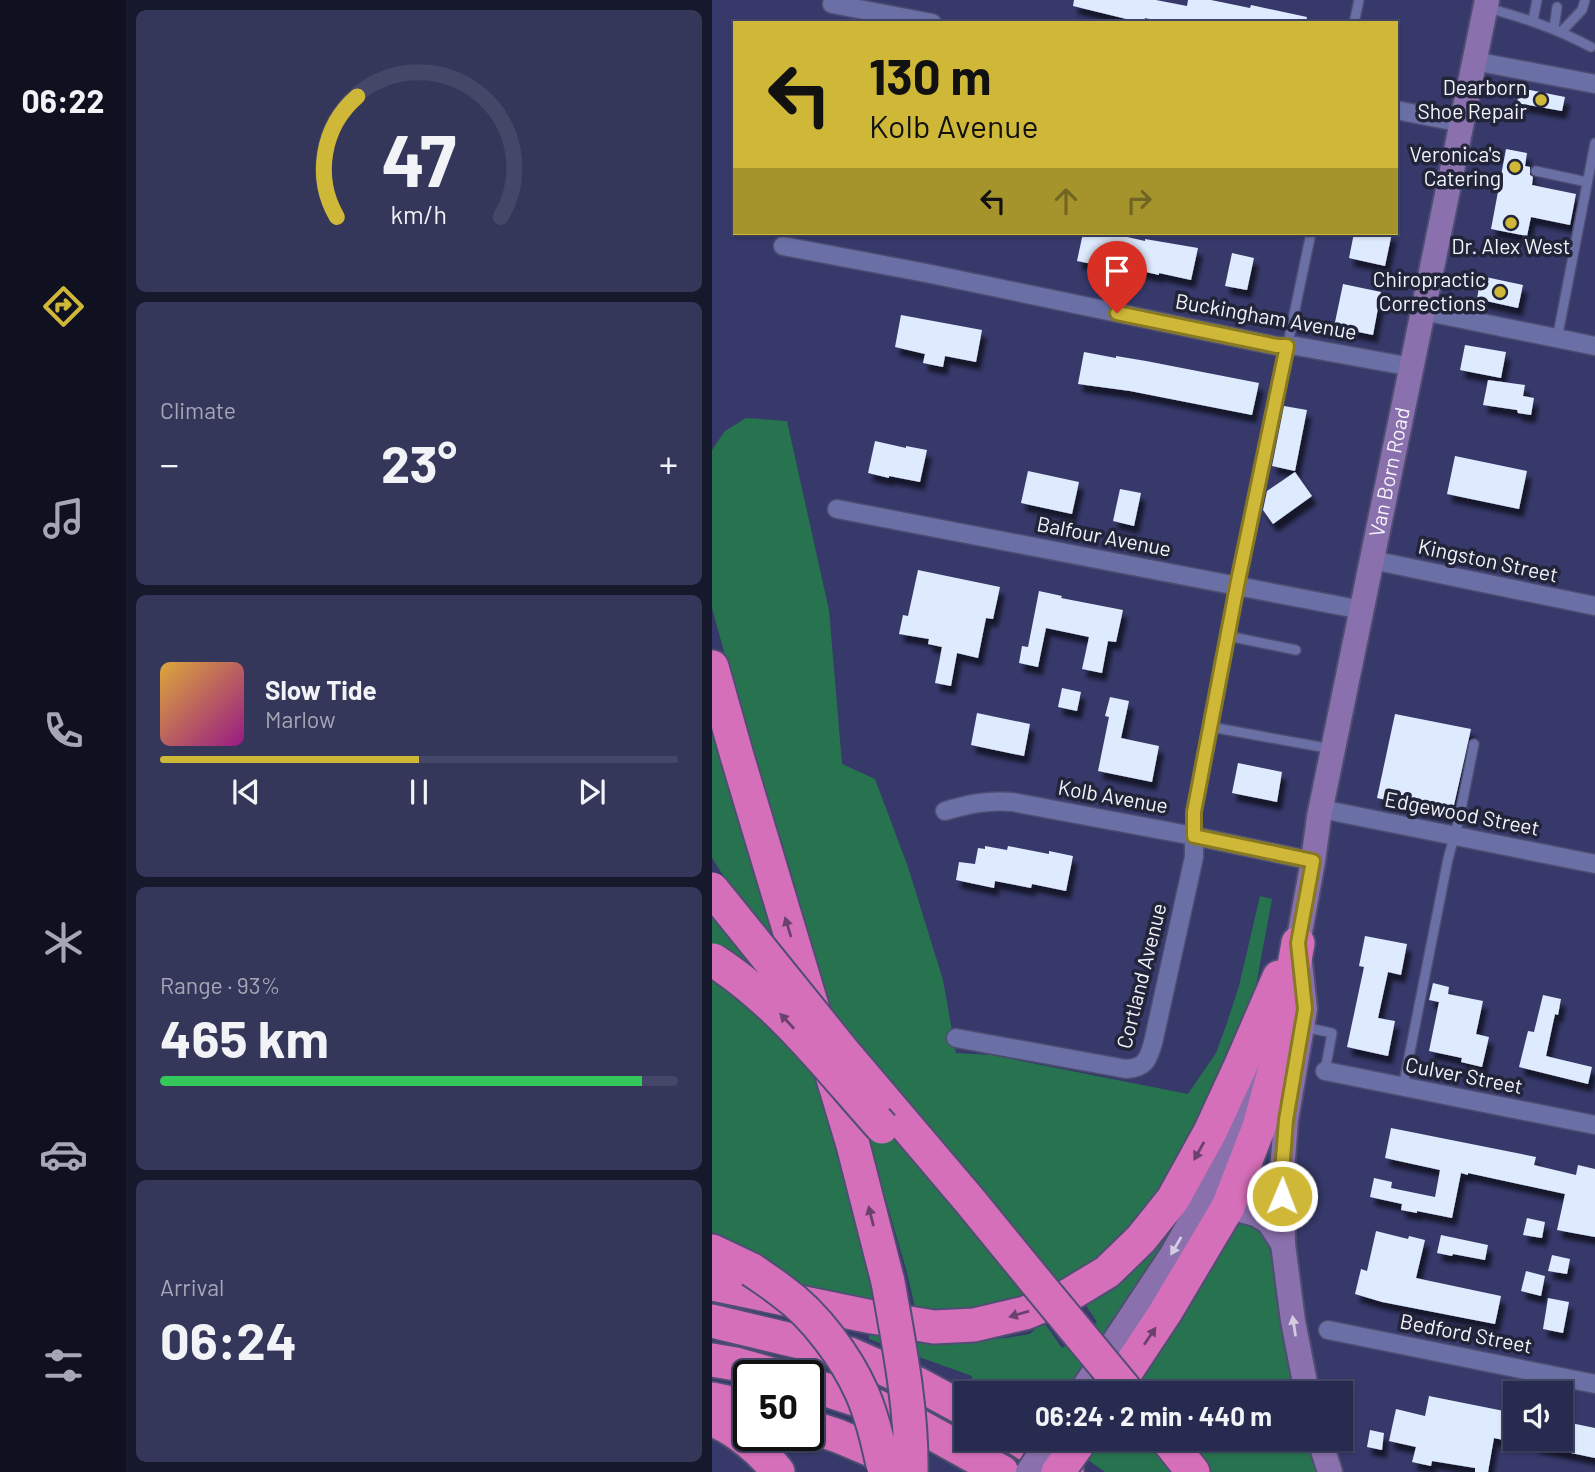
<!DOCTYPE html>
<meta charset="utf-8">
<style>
body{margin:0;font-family:Barlow,sans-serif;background:#34375a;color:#f1f3f6;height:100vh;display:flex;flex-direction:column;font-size:26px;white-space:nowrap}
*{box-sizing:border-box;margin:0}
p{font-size:23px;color:#a5a7b7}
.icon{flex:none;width:38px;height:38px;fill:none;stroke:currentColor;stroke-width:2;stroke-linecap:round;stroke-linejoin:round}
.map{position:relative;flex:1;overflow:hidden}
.panel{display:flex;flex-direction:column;gap:10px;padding:10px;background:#16182c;width:586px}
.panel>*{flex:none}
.hud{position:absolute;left:21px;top:21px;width:665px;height:214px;border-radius:0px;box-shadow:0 2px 5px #0004,0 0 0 2px #444767;background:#cfb837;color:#111;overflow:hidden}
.controls{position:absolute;left:791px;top:1381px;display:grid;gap:14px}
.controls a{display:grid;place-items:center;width:70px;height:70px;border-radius:0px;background:#282b50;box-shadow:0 2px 5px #0004,0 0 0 2px #444767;font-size:35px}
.speed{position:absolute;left:21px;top:1360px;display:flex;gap:14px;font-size:35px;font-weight:700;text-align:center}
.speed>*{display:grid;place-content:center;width:91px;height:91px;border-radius:50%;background:#282b50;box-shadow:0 2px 5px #0004,0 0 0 2px #444767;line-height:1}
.speed .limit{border:4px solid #111;border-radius:10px;background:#fff;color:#111}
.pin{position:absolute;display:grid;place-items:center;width:60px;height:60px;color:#fff;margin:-72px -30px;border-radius:50% 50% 50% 0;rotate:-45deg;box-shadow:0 0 7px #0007}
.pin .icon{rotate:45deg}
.me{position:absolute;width:77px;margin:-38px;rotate:1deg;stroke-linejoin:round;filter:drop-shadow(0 0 5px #0008)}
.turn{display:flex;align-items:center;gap:24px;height:147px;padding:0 21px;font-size:32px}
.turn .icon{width:91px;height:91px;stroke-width:2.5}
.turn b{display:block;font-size:49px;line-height:60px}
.lanes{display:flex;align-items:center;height:66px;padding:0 21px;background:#0003;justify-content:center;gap:35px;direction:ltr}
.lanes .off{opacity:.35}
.big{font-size:52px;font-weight:700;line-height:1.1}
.panel .widget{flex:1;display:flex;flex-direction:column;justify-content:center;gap:10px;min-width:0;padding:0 24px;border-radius:10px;background:#34375a}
.panel .dial{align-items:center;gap:0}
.dial svg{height:182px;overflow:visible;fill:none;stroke:#444767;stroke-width:7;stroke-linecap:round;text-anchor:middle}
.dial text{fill:#f1f3f6;stroke:none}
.song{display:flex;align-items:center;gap:21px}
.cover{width:84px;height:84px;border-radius:10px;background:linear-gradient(135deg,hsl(40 70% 55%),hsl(310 70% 35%))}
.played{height:7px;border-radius:4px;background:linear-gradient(90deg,#cfb837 50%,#444767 50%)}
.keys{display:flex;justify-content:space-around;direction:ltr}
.heat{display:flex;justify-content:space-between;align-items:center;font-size:38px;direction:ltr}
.charge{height:10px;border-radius:5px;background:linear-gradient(90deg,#34c759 93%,#444767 0)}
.trip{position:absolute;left:242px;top:1381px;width:399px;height:70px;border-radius:0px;background:#282b50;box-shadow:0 2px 5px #0004,0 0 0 2px #444767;font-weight:700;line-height:70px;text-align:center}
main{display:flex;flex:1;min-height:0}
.dock{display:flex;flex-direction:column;width:126px;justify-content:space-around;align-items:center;background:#101120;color:#a5a7b7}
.dock .icon{width:49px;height:49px}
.dock .current{color:#cfb837}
.dock b{font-size:32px;color:#f1f3f6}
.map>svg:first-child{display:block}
.green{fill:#28734f}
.building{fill:#deeafd;filter:url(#shadow)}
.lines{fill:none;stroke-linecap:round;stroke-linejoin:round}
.service-casing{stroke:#4e4e73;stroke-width:12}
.minor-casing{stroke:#4e4e73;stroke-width:21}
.secondary-casing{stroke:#4e4e73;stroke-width:28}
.motorway-casing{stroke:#4e4e73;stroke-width:37}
.service{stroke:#6a70a6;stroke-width:9}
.minor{stroke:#6a70a6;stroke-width:18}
.secondary{stroke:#8a70ac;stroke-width:24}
.motorway{stroke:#d66fb9;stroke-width:33}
.secondary-bridge-casing{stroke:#4e4e73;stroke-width:28;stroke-linecap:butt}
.motorway-bridge-casing{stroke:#4e4e73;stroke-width:37;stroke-linecap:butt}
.secondary-bridge{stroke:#8a70ac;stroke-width:24}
.motorway-bridge{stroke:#d66fb9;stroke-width:33}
.oneway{fill:#6a426d}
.oneway2{fill:#d4cce3}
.route-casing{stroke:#877824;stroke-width:18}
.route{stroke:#cfb837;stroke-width:12}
.poi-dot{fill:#cfb837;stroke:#22243a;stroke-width:2.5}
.labels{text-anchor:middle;stroke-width:7;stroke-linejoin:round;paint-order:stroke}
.poi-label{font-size:21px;fill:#f3f4fa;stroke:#22243a;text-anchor:end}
.street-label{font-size:21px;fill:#f3f4fa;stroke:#22243a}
</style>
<main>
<nav class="dock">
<b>06:22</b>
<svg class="icon current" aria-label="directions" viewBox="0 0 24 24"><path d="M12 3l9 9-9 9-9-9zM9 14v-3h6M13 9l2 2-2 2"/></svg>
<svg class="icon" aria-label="music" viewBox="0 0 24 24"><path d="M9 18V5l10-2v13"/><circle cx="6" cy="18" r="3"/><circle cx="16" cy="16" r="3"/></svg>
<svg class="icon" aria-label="phone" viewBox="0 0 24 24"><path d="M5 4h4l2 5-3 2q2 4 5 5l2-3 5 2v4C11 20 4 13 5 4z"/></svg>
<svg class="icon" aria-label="climate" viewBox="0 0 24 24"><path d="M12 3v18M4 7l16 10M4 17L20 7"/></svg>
<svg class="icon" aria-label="car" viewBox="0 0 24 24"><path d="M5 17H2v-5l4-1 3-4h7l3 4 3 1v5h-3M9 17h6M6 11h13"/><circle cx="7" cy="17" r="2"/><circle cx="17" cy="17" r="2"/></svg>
<svg class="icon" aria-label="filters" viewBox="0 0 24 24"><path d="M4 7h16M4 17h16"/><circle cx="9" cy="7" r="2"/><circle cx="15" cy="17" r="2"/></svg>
</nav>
<section class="panel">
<div class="widget dial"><svg viewBox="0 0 100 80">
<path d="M14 69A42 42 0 1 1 86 69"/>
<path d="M14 69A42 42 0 0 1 23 16" stroke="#cfb837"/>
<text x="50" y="56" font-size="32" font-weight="700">47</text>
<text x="50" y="72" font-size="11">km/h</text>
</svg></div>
<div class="widget"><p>Climate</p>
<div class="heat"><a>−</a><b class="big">23°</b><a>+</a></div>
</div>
<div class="widget">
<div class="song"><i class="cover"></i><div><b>Slow Tide</b><p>Marlow</p></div></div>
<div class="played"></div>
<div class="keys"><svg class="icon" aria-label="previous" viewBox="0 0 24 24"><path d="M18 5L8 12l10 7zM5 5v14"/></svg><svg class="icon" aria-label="pause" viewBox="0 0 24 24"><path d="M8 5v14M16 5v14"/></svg><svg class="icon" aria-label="next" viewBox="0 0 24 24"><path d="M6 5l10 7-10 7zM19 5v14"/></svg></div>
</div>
<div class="widget"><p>Range · 93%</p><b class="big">465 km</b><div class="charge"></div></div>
<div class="widget"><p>Arrival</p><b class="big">06:24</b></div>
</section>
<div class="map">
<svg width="883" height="1472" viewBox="0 0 883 1472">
<defs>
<filter id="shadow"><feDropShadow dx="4.5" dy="8" stdDeviation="2" flood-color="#0009"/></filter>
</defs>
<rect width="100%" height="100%" fill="#36396a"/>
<!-- green -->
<path class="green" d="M 34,418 L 75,421 L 117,610 L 130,764 L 163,779 L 196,867 L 231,980 L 244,1053 L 279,1055 L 476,1094 L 504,1053 L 515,1023 L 527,986 L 548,896 L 560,899 L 542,996 L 483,1140 L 425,1228 L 352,1285 L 271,1312 L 204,1311 L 194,1269 L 76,862 L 20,681 L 0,608 L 0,450 L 13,431 Z
M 0,704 L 106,1074 L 167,1307 L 92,1291 L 74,1274 L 0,1234 L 0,899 L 16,883 L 0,858 Z
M 464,1207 L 520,1218 L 546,1227 L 561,1250 L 585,1393 L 270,1393 L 258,1387 L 260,1376 L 157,1339 L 157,1332 L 231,1341 L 294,1338 L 318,1334 L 331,1321 L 350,1348 L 385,1322 L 371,1301 Z
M 347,1439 L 597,1439 L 609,1472 L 393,1472 Z"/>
<!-- building -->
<path class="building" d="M 362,0 L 444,0 L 475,6 L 476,0 L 499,0 L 538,8 L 539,5 L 595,17 L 594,23 L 458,23 L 433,18 L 431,23 L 361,6 Z
M 808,88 L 853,97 L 850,111 L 805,103 Z
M 794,149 L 815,153 L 813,166 L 818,167 L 818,175 L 821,177 L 820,185 L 864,194 L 858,225 L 819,217 L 815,236 L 779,229 Z
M 371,233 L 402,234 L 433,241 L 433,239 L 486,248 L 479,280 L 447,273 L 447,275 L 416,268 L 416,271 L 365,261 Z
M 642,233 L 680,233 L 673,266 L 637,258 Z
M 520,253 L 542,258 L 535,290 L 513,286 Z
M 769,276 L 811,285 L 806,308 L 765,299 Z
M 631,284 L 669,292 L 661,335 L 622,327 Z
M 189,315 L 270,330 L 264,362 L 233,356 L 231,367 L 211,363 L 213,354 L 183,347 Z
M 753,345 L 794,352 L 789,378 L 748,370 Z
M 372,352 L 404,358 L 404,356 L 434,361 L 547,383 L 540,415 L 418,391 L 366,384 Z
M 776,380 L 813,385 L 811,396 L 822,398 L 819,415 L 806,413 L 805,410 L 771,405 Z
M 572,406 L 595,410 L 583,471 L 560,466 Z
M 163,441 L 194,448 L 194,446 L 215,450 L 208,482 L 177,476 L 177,478 L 156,473 Z
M 743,456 L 815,471 L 807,509 L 735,494 Z
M 316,471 L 367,482 L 360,514 L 309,503 Z
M 583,472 L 600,496 L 561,524 L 551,510 L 555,491 Z
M 408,489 L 429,493 L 422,526 L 401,521 Z
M 206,570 L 288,587 L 281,619 L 274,618 L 266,658 L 245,653 L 239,686 L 223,683 L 230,647 L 216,644 L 217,639 L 187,634 L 191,615 L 196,616 Z
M 327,591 L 350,596 L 349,598 L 411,610 L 404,642 L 396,641 L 390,673 L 370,669 L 377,637 L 334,628 L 326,667 L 307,663 L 310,646 L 316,647 Z
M 350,688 L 369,692 L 365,711 L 346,707 Z
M 398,697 L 417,701 L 409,738 L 447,746 L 440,782 L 386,771 L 397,717 L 393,716 Z
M 265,713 L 318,724 L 312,756 L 259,745 Z
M 683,714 L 759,729 L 740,814 L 665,798 Z
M 526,763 L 570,772 L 565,802 L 520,793 Z
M 273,846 L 295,850 L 296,846 L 337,854 L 337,851 L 361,856 L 354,891 L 320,884 L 319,888 L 283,881 L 282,888 L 244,880 L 247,862 L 263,864 L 266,848 L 273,849 Z
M 653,936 L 695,944 L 689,975 L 676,972 L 666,1018 L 683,1021 L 676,1056 L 635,1047 L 652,967 L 647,966 Z
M 721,983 L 737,987 L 736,994 L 771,1001 L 764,1034 L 777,1037 L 770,1067 L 749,1062 L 750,1058 L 717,1051 L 727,1002 L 717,1000 Z
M 831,995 L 849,999 L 846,1015 L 843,1014 L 834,1056 L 880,1067 L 876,1084 L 807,1067 L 816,1031 L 822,1032 Z
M 679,1128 L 824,1157 L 822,1165 L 864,1175 L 866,1165 L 883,1169 L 883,1237 L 845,1230 L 853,1194 L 756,1173 L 756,1175 L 749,1173 L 740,1218 L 705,1211 L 705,1213 L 689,1210 L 690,1204 L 658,1197 L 662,1178 L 680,1182 L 679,1188 L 723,1197 L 728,1170 L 673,1158 Z
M 815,1218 L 833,1222 L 830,1238 L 811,1235 Z
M 664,1231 L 696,1239 L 697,1236 L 713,1240 L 704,1278 L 789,1296 L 783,1324 L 670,1302 L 643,1294 L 649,1269 L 655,1271 Z
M 729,1235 L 776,1245 L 773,1260 L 741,1254 L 740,1256 L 725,1253 Z
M 840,1255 L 858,1259 L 855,1274 L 836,1271 Z
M 814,1271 L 833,1276 L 829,1296 L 809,1291 Z
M 836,1298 L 857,1302 L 851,1333 L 831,1329 Z
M 717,1396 L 802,1413 L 796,1441 L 782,1438 L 776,1472 L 763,1472 L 763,1468 L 720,1461 L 719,1466 L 700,1462 L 704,1447 L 677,1441 L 684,1409 L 713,1416 Z
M 849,1421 L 883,1428 L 883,1458 L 821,1445 L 822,1438 L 849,1438 Z
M 658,1430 L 672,1433 L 670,1450 L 655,1447 Z"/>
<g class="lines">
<defs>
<path id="service" d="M 776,8 C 815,19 843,28 879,47
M 821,20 L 825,0
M 642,23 L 647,0
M 842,28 L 845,7
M 850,31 L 870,10 L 873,0
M 824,171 L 875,182
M 845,339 L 883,143
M 516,636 L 584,650
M 499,727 L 620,749
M 482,836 L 482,812 L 525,586 L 599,233
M 592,1027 L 620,1033 L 613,1071
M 691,1087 L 736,859 L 747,819 L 762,744"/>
<path id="minor" d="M 120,4 L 220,23
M 762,61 L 883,84
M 684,110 L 750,123
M 71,246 L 219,274 L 565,346 L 584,346 L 700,367
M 711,311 L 883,346
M 125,509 L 650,610
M 660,560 L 883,606
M 609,809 L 883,864
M 233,811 C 256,804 276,800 300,802 L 482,836 L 601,861
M 244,1038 L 414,1069 C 433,1068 436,1060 441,1043 L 482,857 L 482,836
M 613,1071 L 883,1125
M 616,1330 L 883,1384"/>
<g id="secondary">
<path d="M 500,1203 L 544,1214 L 557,1222 L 571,1244"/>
<path d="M 368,1393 L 460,1254 L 491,1200 L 518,1138 L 547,1055"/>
<path id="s1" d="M 595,1393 L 581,1321 L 571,1244 L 570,1172 L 574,1120 L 593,1009 L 586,943 L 601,861 L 607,817 L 775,0"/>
<path d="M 607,1438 L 618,1472"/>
</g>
<path id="motorway" d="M 0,667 L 25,756 L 103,1016
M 117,1065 L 141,1145 L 176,1282
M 168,1095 L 258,1201 L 325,1283
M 0,1251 L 40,1270
M 0,1284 L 160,1317 L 222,1327 L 262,1325 L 313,1313 L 357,1295 L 395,1272 L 429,1239 L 461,1199 L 498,1132 L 528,1067 L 567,977
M 0,1321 L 138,1354 L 206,1384 L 254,1410
M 0,1360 L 24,1364 L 66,1376
M 96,1384 L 164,1406 L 209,1427 L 290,1472
M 400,1393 L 453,1313 L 516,1207 L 547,1127 L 565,1061 L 586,943
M 0,1399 L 37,1407
M 0,1420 C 23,1428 51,1452 66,1472
M 96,1426 L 126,1436 L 192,1464
M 304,1438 L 335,1457 L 355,1472
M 454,1438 L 481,1472"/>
</defs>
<!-- service casing -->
<use href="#service" class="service-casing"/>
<!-- minor casing -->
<use href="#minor" class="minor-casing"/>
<!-- secondary casing -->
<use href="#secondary" class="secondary-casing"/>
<!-- motorway casing -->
<use href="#motorway" class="motorway-casing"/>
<!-- service -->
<use href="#service" class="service"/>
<!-- minor -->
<use href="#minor" class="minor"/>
<!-- secondary -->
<use href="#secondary" class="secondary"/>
<!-- motorway -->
<use href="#motorway" class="motorway"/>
<defs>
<path id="secondary-bridge" d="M 316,1472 L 338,1438"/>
<path id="motorway-bridge" d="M 0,889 L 134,1055 L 168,1095
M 1,960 C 68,1003 117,1068 170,1127
M 40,1270 C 50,1277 61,1284 71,1292 C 103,1315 134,1357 150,1393 C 160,1416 166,1441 171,1465
M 176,1282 C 187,1344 200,1409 199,1472
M 325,1283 L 416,1393
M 346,1472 L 366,1444"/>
</defs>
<!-- secondary-bridge casing -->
<use href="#secondary-bridge" class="secondary-bridge-casing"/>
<!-- motorway-bridge casing -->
<use href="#motorway-bridge" class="motorway-bridge-casing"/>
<!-- secondary-bridge -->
<use href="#secondary-bridge" class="secondary-bridge"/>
<!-- motorway-bridge -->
<use href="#motorway-bridge" class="motorway-bridge"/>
</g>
<!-- one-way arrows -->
<defs><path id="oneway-solid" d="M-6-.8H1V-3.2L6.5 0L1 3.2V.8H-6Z" transform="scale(1.75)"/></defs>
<g class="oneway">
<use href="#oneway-solid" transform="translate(76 927) rotate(-107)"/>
<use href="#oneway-solid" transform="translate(75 1021) rotate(-133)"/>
<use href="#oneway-solid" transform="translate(487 1151) rotate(119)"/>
<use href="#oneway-solid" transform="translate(159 1216) rotate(-104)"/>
<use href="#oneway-solid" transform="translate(307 1314) rotate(164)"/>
<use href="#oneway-solid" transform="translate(438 1336) rotate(-56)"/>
</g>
<g class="oneway2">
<use href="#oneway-solid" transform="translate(464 1246) rotate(120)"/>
<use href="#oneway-solid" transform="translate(582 1326) rotate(-99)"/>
</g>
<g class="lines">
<defs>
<path id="route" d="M 405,313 L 565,346 L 575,346 L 525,586 L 482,812 L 482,836 L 601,861 L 586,943 L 593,1009 L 574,1120 L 570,1172 L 570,1196"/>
</defs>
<!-- route casing -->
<use href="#route" class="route-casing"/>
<!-- route -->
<use href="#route" class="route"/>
</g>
<!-- markers -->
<g class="poi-dot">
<circle cx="829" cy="100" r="7"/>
<circle cx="803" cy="167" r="7"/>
<circle cx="799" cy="223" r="7"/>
<circle cx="788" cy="292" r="7"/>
</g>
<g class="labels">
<!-- poi labels -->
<g class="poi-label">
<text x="815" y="95">Dearborn<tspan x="815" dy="24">Shoe Repair</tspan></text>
<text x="789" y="162">Veronica's<tspan x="789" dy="24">Catering</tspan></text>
<text x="799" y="254" text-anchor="middle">Dr. Alex West</text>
<text x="774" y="287">Chiropractic<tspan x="774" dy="24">Corrections</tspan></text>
</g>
<!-- street labels -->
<g class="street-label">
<text transform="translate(554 317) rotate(10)" y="7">Buckingham Avenue</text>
<text dy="7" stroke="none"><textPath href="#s1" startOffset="934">Van Born Road</textPath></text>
<text transform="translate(392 537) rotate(11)" y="7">Balfour Avenue</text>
<text transform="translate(776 561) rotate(12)" y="7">Kingston Street</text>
<text transform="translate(401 797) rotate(10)" y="7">Kolb Avenue</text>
<text transform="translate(750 814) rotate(11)" y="7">Edgewood Street</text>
<text transform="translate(430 976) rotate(-76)" y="7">Cortland Avenue</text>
<text transform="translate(752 1076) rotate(11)" y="7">Culver Street</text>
<text transform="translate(754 1334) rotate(11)" y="7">Bedford Street</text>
</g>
</g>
</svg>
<div class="controls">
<a><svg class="icon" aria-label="sound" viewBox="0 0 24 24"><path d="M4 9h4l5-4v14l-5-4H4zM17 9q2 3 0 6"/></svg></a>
</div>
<div class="speed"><div class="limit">50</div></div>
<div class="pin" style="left:405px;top:313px;background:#d93025"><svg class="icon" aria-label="arrive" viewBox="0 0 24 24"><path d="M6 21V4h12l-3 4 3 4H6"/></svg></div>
<svg class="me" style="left:570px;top:1196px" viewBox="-20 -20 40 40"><circle r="17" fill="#cfb837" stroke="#fff" stroke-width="3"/><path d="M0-11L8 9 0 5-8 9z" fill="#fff"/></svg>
<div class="trip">06:24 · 2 min · 440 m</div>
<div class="hud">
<div class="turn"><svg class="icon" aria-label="left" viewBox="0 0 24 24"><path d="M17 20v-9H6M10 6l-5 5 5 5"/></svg><div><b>130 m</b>Kolb Avenue</div></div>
<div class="lanes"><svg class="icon" aria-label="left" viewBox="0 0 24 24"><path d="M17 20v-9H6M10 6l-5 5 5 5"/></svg><svg class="icon off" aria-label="ahead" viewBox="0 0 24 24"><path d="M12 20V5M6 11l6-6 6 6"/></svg><svg class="icon off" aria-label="right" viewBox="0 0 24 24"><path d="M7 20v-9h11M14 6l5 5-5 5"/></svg></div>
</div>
</div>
</main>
